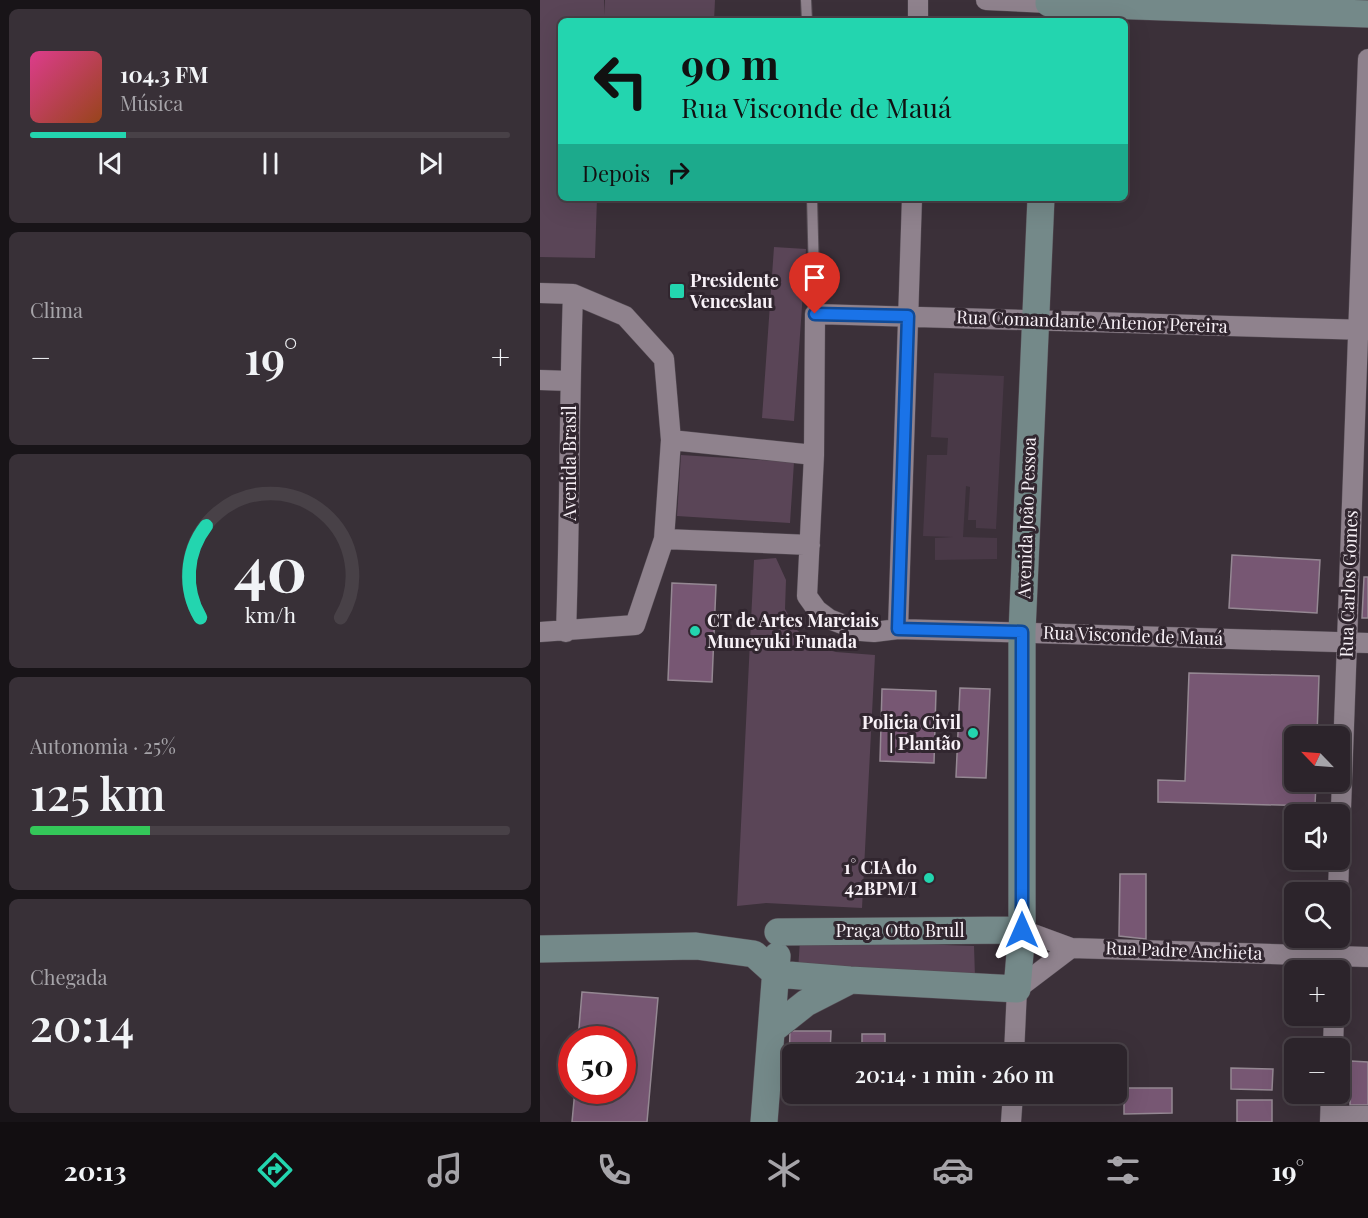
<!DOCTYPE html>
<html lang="pt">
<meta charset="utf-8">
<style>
body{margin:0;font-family:"Playfair Display",serif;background:#383037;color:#f1f3f6;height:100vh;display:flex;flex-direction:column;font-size:22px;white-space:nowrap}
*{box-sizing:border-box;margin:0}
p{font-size:20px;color:#a6a4a9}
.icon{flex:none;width:33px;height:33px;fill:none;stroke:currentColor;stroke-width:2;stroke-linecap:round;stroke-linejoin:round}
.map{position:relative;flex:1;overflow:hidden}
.drawer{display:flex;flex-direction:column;gap:9px;padding:9px;background:#181418;width:540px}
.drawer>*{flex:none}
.hud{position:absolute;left:18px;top:18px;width:570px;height:183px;border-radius:9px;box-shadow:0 6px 24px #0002,0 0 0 2px #484147;background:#23d5af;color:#111;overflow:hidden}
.needle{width:39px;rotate:295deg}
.controls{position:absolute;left:744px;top:726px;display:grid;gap:12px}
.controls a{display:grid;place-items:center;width:66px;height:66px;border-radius:9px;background:#2c242b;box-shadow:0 6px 24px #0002,0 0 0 2px #484147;font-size:30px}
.speed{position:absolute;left:18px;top:1026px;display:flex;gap:12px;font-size:30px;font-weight:700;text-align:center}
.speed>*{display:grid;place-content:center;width:78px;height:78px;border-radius:50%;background:#2c242b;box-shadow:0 6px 24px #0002,0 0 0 2px #484147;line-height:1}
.speed .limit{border:9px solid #d22;background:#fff;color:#111}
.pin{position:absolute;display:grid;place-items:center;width:51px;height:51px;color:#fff;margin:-62px -26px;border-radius:50% 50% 50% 0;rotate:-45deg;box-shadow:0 0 6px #0007}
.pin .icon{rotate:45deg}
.me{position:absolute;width:66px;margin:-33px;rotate:0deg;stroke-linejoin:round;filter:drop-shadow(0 0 4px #0008)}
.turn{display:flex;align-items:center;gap:21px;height:126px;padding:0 24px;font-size:27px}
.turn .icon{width:78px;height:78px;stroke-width:2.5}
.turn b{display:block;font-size:42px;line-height:51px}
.then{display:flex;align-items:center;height:57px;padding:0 24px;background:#0003;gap:12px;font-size:22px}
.big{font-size:45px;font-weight:600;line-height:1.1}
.drawer .card{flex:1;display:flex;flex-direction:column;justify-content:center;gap:9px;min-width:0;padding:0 21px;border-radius:9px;background:#383037}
.drawer .dial{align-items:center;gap:0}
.dial svg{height:156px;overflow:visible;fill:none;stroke:#484147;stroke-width:7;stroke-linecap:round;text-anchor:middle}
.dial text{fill:#f1f3f6;stroke:none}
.song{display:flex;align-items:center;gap:18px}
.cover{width:72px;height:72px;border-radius:9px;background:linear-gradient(135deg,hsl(330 70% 55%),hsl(20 70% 35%))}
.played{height:6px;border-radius:3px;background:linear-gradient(90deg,#23d5af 20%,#484147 20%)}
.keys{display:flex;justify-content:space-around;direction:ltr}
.heat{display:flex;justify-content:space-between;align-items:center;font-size:33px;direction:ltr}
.charge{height:9px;border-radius:4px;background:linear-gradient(90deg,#34c759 25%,#484147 0)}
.trip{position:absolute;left:242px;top:1044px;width:345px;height:60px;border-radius:9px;background:#2c242b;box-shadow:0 6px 24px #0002,0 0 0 2px #484147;font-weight:600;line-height:60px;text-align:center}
.menu{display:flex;height:96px;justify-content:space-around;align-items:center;background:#120e11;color:#a6a4a9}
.menu .icon{width:42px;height:42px}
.menu .current{color:#23d5af}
.menu b{font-size:27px;color:#f1f3f6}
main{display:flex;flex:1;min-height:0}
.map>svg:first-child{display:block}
.built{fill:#493947}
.green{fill:#5a4557}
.building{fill:#775773;stroke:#958893;stroke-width:1.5}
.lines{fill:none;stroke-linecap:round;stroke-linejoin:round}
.lane-casing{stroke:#554c54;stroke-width:12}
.street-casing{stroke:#554c54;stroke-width:21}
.secondary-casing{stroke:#554c54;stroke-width:28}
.lane{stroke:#8f828d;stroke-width:10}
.street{stroke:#8f828d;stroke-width:20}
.secondary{stroke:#748989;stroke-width:27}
.route-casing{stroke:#114b97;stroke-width:15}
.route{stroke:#1a73e8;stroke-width:10}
.poi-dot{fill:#23d5af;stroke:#31262f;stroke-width:2}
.labels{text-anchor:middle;stroke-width:6;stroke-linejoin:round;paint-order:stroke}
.poi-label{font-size:18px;font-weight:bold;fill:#f8f1f7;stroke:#31262f;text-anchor:start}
.street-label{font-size:18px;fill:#f8f1f7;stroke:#31262f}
</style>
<main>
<section class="drawer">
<div class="card">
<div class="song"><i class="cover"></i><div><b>104.3 FM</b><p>Música</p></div></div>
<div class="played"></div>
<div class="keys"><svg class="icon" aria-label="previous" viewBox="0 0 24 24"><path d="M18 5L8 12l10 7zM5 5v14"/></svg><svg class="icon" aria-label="pause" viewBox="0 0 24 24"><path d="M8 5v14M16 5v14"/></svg><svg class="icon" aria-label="next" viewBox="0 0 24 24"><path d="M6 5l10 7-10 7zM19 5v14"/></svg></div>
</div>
<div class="card"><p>Clima</p>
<div class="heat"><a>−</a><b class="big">19°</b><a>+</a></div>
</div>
<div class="card dial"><svg viewBox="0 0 100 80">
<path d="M14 69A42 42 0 1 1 86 69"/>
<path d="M14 69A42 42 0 0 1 17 22" stroke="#23d5af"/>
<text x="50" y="56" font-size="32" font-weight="700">40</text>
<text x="50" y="72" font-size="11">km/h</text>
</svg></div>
<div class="card"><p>Autonomia · 25%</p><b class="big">125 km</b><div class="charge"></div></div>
<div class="card"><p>Chegada</p><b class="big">20:14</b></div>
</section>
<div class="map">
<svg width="828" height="1122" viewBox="0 0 828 1122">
<rect width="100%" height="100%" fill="#3b3039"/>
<!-- built -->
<path class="built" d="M 394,373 L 464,376 L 456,529 L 436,528 L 436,520 L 428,520 L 430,487 L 426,486 L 423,537 L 457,538 L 457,559 L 395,560 L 395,538 L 413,537 L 383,536 L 387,455 L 407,455 L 408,438 L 391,437 Z"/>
<!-- green -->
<path class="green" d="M 0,0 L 64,0 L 64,15 L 65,0 L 175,0 L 174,21 L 21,21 L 21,198 L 57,198 L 55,258 L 0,257 Z
M 234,247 L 266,249 L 254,421 L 222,418 Z
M 141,455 L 254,462 L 250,523 L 137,516 Z
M 236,558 L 246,580 L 245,609 L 257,630 L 275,646 L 296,652 L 335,655 L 322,908 L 226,903 L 197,906 L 214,560 Z
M 260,940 L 434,946 L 435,977 L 258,971 Z"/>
<!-- building -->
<path class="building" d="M 692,555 L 780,560 L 777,613 L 689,608 Z
M 824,577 L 828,577 L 828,618 L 822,618 Z
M 132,583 L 176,585 L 172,682 L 128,680 Z
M 649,673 L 779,676 L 777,736 L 754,736 L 754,782 L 776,782 L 775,806 L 618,802 L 618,780 L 645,781 Z
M 420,688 L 450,689 L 446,778 L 416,777 Z
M 342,689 L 396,691 L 394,763 L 340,761 Z
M 580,874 L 606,874 L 606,939 L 579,936 Z
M 42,992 L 118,998 L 107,1122 L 32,1122 L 35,1090 L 82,1090 L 82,1040 L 38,1040 Z
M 250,1031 L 291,1031 L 290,1054 L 252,1054 L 252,1094 L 289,1094 L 289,1096 L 248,1095 Z
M 322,1034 L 345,1034 L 345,1054 L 322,1054 Z
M 811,1061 L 828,1062 L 828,1105 L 810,1105 Z
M 691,1068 L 733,1069 L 732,1090 L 691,1089 Z
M 584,1088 L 632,1088 L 632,1113 L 584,1114 Z
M 697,1100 L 732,1100 L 732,1122 L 697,1122 Z"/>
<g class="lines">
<defs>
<path id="lane" d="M 266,0 L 267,21
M 272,198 L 275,314"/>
<path id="street" d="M 446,0 L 509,3
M 378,21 L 378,0
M 0,293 L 33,294 L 85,316 L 124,359 L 131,440 L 124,539 L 95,625 L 0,632
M 828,330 L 275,314 L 274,455 L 267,596 L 277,610 L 289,619 L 302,624 L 321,631 L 334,632 L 358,629 L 828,643
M 0,380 L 30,381
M 131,440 L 274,455
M 124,539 L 270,545
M 358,629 L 372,198
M 26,632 C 30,519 29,407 33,294
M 798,892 L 828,59
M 482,930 L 531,948 L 828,957
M 796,970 L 797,938
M 793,1048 L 794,1016
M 474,1054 L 477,989 L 531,948
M 791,1116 L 828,1116
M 471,1122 L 473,1094
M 790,1122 L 791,1094"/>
<path id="secondary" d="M 509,3 L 828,14
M 238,932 L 482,930
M 0,949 L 156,946 L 214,954 L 236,974 L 310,980 L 477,989 L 482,930 L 482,632 L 501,198
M 232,1030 L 266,1003 L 309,981
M 224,1122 L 237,956"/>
</defs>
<!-- lane casing -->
<use href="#lane" class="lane-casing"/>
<!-- street casing -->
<use href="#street" class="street-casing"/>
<!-- secondary casing -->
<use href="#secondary" class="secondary-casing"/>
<!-- lane -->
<use href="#lane" class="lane"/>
<!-- street -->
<use href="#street" class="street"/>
<!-- secondary -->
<use href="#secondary" class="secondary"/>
</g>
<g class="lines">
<defs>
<path id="route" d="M 275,314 L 368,316 L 358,629 L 482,632 L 482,930"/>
</defs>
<!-- route casing -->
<use href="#route" class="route-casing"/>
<!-- route -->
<use href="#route" class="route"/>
</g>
<!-- markers -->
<g class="poi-dot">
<rect x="129" y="283" width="16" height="16" rx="3"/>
<circle cx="155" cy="631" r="6"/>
<circle cx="433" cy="733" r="6"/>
<circle cx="389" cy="878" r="6"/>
</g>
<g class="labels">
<!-- poi labels -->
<g class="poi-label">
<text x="150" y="287">Presidente<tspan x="150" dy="21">Venceslau</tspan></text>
<text x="167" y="627">CT de Artes Marciais<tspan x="167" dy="21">Muneyuki Funada</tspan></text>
<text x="421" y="729" text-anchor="end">Policia Civil<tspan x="421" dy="21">| Plantão</tspan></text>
<text x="377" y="874" text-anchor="end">1° CIA do<tspan x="377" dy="21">42BPM/I</tspan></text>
</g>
<!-- street labels -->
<g class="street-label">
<text transform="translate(552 322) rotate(2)" y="6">Rua Comandante Antenor Pereira</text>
<text transform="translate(30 463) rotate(-90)" y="6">Avenida Brasil</text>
<text transform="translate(487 518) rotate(-88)" y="6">Avenida João Pessoa</text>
<text transform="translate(809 584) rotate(-88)" y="6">Rua Carlos Gomes</text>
<text transform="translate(593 636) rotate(2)" y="6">Rua Visconde de Mauá</text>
<text x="360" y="937">Praça Otto Brull</text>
<text transform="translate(644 951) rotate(2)" y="6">Rua Padre Anchieta</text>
</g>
</g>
</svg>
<div class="controls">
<a><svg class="needle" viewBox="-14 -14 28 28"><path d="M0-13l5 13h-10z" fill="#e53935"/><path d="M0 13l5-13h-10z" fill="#a6a4a9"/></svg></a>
<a><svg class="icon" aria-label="sound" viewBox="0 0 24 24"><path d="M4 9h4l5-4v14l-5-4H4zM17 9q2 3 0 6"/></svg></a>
<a><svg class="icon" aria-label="search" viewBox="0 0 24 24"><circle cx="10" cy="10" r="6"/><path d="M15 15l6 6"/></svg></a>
<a>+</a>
<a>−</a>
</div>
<div class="speed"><div class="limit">50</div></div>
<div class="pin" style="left:275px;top:314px;background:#d93025"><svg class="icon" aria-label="arrive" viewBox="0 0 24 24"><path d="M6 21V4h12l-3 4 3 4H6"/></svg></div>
<svg class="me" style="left:482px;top:930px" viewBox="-20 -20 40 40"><path d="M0-17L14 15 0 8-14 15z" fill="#1a73e8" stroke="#fff" stroke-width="4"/></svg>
<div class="trip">20:14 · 1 min · 260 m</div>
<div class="hud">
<div class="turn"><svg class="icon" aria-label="left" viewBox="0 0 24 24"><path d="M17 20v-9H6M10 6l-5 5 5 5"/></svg><div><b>90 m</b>Rua Visconde de Mauá</div></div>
<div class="then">Depois<svg class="icon" aria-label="right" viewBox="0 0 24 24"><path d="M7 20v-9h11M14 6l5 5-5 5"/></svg></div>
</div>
</div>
</main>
<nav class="menu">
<b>20:13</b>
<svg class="icon current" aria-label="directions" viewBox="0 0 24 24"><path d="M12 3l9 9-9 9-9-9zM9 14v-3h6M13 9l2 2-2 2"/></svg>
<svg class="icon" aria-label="music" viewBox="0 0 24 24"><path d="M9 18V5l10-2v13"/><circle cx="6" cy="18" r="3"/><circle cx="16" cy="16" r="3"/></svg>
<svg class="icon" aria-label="phone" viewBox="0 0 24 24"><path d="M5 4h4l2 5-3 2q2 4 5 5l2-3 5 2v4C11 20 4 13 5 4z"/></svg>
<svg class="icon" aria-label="climate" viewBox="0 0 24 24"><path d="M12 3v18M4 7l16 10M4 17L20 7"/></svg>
<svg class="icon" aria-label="car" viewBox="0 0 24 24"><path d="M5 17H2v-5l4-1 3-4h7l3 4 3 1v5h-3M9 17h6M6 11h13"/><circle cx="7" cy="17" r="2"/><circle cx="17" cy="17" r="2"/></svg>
<svg class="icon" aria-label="filters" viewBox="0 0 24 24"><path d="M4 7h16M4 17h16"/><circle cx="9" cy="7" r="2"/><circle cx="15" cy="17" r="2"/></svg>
<b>19°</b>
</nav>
